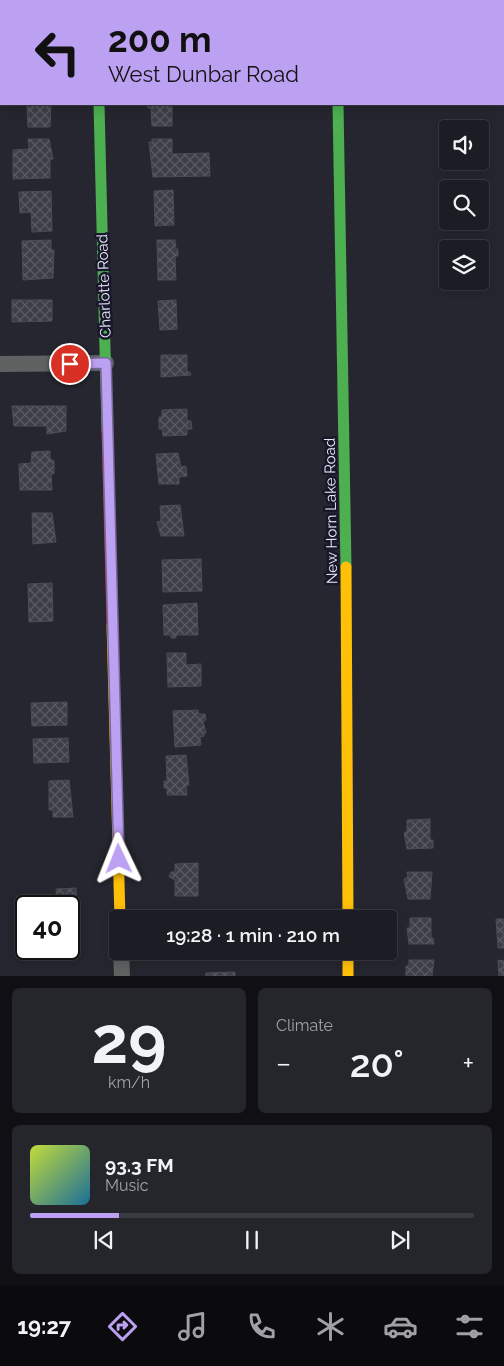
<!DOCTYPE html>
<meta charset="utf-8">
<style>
body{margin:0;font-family:Raleway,sans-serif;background:#25252c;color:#f1f3f6;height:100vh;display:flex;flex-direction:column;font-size:19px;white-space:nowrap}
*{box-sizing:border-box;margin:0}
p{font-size:16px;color:#a0a1a6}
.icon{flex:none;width:28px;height:28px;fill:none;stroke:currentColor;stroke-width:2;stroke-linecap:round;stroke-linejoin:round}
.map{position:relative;height:976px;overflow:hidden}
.sheet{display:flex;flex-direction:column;gap:12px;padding:12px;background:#0f0f14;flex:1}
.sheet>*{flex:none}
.banner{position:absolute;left:0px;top:0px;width:505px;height:105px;box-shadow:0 2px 12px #0003,0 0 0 1px #3a3a41;background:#bca0f2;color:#111;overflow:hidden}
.controls{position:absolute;left:439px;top:120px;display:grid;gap:10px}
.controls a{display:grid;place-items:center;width:50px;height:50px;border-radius:5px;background:#1c1c24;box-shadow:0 2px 12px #0003,0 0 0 1px #3a3a41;font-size:25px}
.speed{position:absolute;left:15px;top:895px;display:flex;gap:10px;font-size:25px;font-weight:700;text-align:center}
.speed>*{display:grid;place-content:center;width:65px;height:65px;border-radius:50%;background:#1c1c24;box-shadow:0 2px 12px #0003,0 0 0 1px #3a3a41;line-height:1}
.speed .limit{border:2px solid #111;border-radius:8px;background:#fff;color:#111}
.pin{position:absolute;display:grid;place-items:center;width:42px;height:42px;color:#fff;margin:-21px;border:2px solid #fff;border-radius:50%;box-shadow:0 1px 5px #0007}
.me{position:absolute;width:55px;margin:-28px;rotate:358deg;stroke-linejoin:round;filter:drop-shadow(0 0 4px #0008)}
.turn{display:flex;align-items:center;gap:18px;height:105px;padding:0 25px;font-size:22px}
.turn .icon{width:65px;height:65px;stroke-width:2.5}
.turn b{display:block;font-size:35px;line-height:42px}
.big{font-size:38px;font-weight:600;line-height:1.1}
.sheet .card{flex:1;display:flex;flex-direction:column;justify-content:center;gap:8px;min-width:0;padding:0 18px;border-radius:8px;background:#25252c}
.sheet .dial{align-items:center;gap:0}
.dial b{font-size:65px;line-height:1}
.song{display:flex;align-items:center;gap:15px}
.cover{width:60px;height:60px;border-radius:8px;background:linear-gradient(135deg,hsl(70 70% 55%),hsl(200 70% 35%))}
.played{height:5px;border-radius:2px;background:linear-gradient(90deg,#bca0f2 20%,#3a3a41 20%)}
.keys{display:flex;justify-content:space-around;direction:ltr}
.heat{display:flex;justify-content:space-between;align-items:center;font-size:28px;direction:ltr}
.sheet .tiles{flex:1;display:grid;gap:12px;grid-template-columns:1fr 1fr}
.card:last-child{grid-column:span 2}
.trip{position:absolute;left:109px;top:910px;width:288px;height:50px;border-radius:5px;background:#1c1c24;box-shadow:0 2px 12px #0003,0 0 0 1px #3a3a41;font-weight:600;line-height:50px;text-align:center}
.tab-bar{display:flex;height:80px;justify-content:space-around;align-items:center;background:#0b0b0e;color:#a0a1a6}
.tab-bar .icon{width:35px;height:35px}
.tab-bar .on{color:#bca0f2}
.tab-bar b{font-size:22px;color:#f1f3f6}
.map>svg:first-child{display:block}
.building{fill:url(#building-cross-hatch);stroke:#4c4c56}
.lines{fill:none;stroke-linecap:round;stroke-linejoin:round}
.street{stroke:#5f6261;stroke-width:16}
.fast{stroke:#4caf50;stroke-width:11}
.slow{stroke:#ffc107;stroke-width:11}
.jam{stroke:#c62828;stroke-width:11}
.route-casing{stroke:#7a689d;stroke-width:12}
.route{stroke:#bca0f2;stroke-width:9}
.labels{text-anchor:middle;stroke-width:5;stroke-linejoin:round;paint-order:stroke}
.street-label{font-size:15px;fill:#e9eaf7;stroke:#18172b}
</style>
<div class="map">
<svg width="504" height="976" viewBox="0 0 504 976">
<defs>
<pattern id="building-cross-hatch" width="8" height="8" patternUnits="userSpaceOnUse" patternTransform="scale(1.25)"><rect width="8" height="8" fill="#3e3e47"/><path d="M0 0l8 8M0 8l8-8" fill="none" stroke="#5a5a62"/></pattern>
</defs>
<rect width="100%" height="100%" fill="#262630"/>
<!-- building -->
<path class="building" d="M 27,104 L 51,104 L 50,127 L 28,127 Z
M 148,104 L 172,104 L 172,126 L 152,126 L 151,108 L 148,108 Z
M 28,139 L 49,139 L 53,159 L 50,159 L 50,178 L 13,179 L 13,150 L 29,149 Z
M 152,139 L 172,139 L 172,154 L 209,153 L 210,176 L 153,177 L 149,142 L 152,142 Z
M 173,190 L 174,225 L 155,226 L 154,191 Z
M 51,191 L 52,231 L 32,232 L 31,212 L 20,213 L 19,192 Z
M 51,240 L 51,250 L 54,250 L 53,278 L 23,280 L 22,241 Z
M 157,240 L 175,240 L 176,249 L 178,249 L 178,256 L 175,256 L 176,280 L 158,280 Z
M 12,300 L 52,300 L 52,321 L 12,322 Z
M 176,300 L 177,329 L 160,330 L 158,301 Z
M 161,355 L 187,355 L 187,372 L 190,372 L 191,375 L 161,377 Z
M 12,406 L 66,406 L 66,431 L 47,434 L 47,426 L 14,426 Z
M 187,409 L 187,421 L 191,421 L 192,429 L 187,429 L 187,435 L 163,436 L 162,429 L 159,429 L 159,417 L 162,417 L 162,410 Z
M 50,451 L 50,459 L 54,461 L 54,474 L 51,474 L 52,490 L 20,490 L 19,464 L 31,463 L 32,452 Z
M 178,453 L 181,467 L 186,466 L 187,476 L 179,477 L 179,484 L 159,484 L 156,454 Z
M 180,505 L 184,536 L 161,536 L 157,522 L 161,521 L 160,506 Z
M 32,513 L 52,513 L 56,542 L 33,544 Z
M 201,559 L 202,591 L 163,592 L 162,560 Z
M 52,583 L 53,621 L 29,622 L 28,584 Z
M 197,603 L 198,635 L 176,635 L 176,638 L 171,638 L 171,635 L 164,635 L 163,605 Z
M 167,653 L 186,653 L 186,665 L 201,664 L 201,686 L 168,687 Z
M 67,702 L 67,725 L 32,726 L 31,703 Z
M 198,710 L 199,714 L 205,714 L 206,720 L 203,721 L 206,733 L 204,733 L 204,736 L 200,737 L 201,745 L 175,747 L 173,711 Z
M 68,738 L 69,762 L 34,763 L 33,739 Z
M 186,755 L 189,785 L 186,785 L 187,795 L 167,795 L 167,788 L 164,788 L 164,781 L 167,781 L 166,756 Z
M 69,780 L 73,817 L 53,817 L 53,810 L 49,810 L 49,781 Z
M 430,819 L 430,840 L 433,840 L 433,848 L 407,849 L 404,833 L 407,831 L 407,820 Z
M 198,863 L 198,896 L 175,896 L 175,880 L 169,877 L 171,872 L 175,872 L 175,864 Z
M 407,872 L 432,872 L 430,899 L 408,899 L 404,879 L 408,877 Z
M 76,888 L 77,915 L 69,915 L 69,906 L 57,906 L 56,889 Z
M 410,918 L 431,918 L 431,938 L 433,938 L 434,944 L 409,944 L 407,928 L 410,928 Z
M 496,919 L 504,919 L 504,948 L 498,948 Z
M 409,960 L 434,960 L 432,976 L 406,976 L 406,966 L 409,966 Z
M 498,960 L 504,961 L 504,976 L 499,976 Z
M 235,972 L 235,976 L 206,976 L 206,973 Z"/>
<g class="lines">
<!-- street -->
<path class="street" d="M 96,0 L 96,1
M 0,364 L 106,363
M 121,951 L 122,976"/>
<!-- fast -->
<path class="fast" d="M 335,0 L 335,1
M 99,104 L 107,430
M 338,104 L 346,567"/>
<!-- slow -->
<path class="slow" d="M 346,567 L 348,919
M 112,625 L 120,919
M 348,951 L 348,976"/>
<!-- jam -->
<path class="jam" d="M 107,430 L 112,625"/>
</g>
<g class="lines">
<defs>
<path id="route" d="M 70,364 L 106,363 L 119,859"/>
</defs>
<!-- route casing -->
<use href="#route" class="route-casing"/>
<!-- route -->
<use href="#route" class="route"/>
</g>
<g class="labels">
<!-- street labels -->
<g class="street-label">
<text transform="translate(104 286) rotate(-92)" y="5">Charlotte Road</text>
<text transform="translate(331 511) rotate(-91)" y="5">New Horn Lake Road</text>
</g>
</g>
</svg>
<div class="controls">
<a><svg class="icon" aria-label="sound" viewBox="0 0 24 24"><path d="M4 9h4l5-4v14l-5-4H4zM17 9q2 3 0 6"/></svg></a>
<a><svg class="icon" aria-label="search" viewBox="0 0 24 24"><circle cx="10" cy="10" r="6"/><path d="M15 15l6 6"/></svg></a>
<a><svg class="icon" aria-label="layers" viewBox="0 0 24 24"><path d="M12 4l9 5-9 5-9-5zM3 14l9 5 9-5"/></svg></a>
</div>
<div class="speed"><div class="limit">40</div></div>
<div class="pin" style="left:70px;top:364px;background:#d93025"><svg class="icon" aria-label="arrive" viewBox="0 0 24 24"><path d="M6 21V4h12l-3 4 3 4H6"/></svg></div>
<svg class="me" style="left:119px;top:859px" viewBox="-20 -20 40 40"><path d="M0-17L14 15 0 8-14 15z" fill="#bca0f2" stroke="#fff" stroke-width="4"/></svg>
<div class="trip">19:28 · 1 min · 210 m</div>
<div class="banner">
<div class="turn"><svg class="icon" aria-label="left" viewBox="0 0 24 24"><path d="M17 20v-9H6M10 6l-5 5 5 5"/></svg><div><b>200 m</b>West Dunbar Road</div></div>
</div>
</div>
<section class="sheet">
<div class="tiles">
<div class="card dial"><b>29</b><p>km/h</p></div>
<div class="card"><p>Climate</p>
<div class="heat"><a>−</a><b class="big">20°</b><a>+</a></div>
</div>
<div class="card">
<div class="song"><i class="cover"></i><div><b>93.3 FM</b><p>Music</p></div></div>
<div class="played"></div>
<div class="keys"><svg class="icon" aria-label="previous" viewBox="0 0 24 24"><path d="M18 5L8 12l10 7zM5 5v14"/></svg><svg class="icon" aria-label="pause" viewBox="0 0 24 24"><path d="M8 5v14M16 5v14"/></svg><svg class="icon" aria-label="next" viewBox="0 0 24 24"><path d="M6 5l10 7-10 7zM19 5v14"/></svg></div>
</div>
</div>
</section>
<nav class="tab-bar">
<b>19:27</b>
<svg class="icon on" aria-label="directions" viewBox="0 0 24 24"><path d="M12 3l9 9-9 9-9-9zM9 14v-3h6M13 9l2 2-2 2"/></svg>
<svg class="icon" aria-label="music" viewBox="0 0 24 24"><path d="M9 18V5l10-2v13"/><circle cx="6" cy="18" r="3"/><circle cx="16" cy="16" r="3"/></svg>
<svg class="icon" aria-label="phone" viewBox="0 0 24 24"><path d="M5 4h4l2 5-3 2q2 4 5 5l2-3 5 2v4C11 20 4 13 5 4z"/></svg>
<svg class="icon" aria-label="climate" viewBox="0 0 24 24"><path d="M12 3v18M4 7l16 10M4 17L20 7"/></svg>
<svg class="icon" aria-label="car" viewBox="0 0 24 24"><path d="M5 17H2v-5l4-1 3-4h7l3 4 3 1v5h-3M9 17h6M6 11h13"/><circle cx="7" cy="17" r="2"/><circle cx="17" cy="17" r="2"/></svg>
<svg class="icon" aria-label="filters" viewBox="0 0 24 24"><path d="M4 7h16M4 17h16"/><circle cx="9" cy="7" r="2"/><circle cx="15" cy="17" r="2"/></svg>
</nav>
